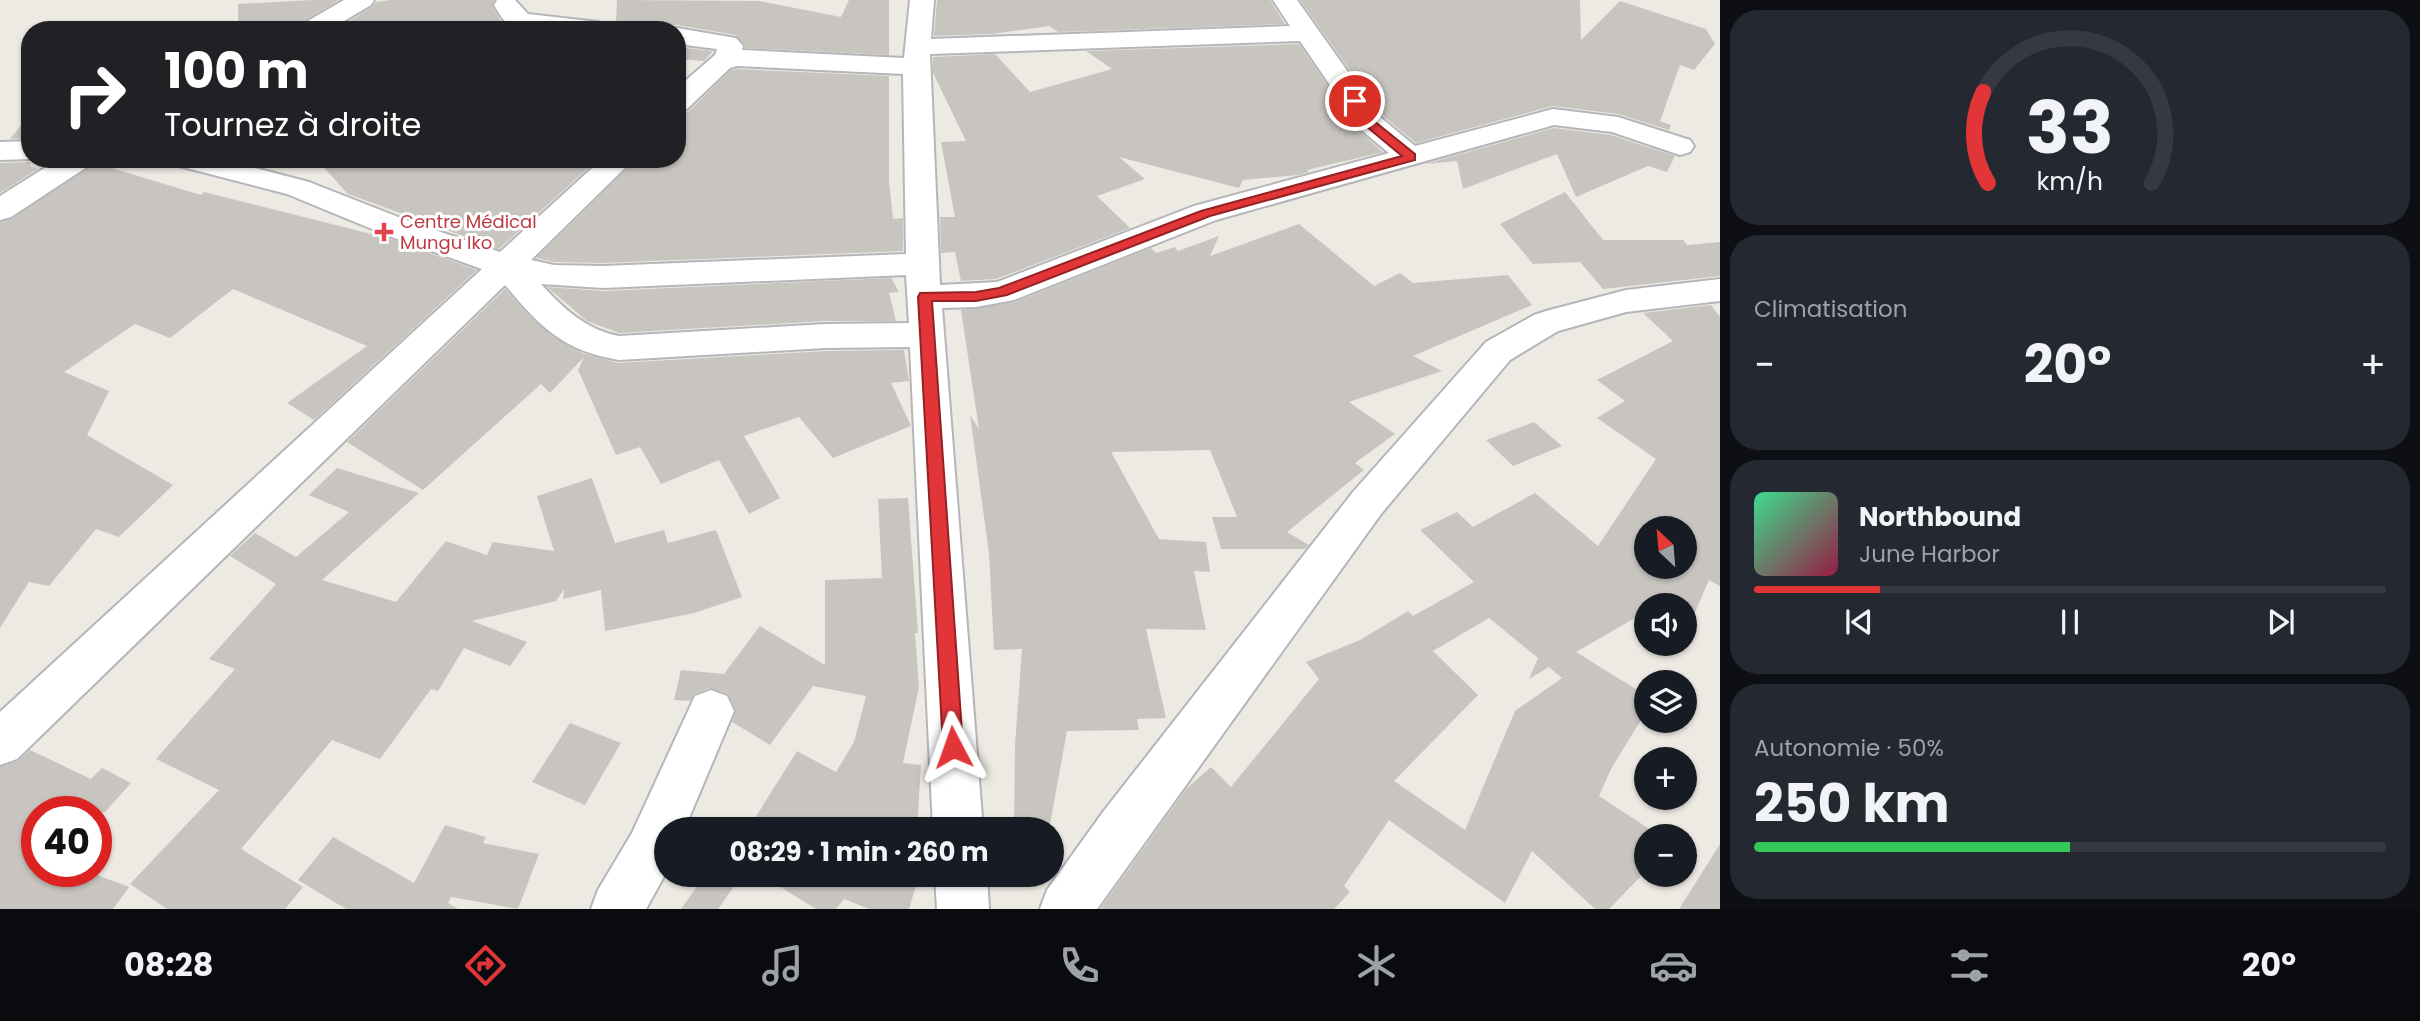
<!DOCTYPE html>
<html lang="fr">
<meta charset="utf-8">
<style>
body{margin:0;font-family:Poppins,sans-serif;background:#242831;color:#f1f3f6;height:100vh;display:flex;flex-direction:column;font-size:26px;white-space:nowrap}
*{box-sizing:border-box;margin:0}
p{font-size:23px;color:#9ea1a6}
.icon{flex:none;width:38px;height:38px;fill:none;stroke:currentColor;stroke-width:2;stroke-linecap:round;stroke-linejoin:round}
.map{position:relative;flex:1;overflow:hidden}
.panel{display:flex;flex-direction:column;gap:10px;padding:10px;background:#0d0f14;width:700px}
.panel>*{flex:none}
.hud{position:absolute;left:21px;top:21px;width:665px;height:147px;border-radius:28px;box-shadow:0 2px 5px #0004;background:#202124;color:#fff;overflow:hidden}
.needle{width:46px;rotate:334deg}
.controls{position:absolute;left:1634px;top:516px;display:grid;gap:14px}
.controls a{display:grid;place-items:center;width:63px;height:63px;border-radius:50%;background:#171b24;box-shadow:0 2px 5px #0004;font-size:35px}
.speed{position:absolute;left:21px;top:796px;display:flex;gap:14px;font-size:35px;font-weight:700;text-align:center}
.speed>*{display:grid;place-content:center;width:91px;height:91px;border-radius:50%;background:#171b24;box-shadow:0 2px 5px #0004;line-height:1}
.speed .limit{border:10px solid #d22;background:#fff;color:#111}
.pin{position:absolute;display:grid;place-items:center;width:60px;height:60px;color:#fff;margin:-30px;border:4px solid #fff;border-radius:50%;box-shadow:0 2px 7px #0007}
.me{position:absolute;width:77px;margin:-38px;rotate:356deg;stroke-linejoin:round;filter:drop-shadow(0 0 5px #0008)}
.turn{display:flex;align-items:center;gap:24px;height:147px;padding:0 28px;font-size:32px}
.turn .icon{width:91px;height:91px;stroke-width:2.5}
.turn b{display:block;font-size:49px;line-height:60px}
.big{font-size:52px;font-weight:700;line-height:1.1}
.panel .tile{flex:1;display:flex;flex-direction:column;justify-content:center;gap:10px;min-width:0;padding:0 24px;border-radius:28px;background:#242831}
.panel .dial{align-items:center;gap:0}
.dial svg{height:182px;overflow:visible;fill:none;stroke:#363941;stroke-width:7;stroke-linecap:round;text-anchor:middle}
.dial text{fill:#f1f3f6;stroke:none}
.song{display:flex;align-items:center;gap:21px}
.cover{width:84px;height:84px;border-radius:10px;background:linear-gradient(135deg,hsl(150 70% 55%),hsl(340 70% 35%))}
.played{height:7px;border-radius:4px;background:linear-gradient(90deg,#e23538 20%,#363941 20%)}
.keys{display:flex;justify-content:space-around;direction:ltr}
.heat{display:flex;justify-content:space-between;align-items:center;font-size:38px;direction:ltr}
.charge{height:10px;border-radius:5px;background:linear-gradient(90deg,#34c759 50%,#363941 0)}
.trip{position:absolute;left:654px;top:817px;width:410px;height:70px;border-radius:35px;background:#171b24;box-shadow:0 2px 5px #0004;font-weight:700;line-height:70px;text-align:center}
.tabs{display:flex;height:112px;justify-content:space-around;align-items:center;background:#090b0e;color:#9ea1a6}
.tabs .icon{width:49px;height:49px}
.tabs .selected{color:#e23538}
.tabs b{font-size:32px;color:#f1f3f6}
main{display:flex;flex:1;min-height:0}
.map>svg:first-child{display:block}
.building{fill:#c8c5c0;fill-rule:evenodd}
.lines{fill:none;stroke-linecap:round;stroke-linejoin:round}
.minor-casing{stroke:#b4b6ba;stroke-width:4}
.minor{fill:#fff;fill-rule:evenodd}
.route{fill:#e23538;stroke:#932224;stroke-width:2}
.health-dot{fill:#e0444e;stroke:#fff;stroke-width:2.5}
.labels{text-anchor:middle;stroke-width:6;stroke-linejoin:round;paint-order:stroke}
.health-label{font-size:18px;fill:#be3a42;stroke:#fff;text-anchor:start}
</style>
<main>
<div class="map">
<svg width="1720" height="909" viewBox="0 0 1720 909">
<rect width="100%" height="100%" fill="#edeae3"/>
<!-- building -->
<path class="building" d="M 313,0 L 339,0 L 300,23 L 295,30 L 238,30 L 238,4 Z
M 390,0 L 494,0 L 492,6 L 501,21 L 518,30 L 335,30 L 372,7 L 376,2 Z
M 617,0 L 760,1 L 841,17 L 849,0 L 889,0 L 889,55 L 745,48 L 736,35 L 677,25 L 616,23 Z
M 937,0 L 1270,0 L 1285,24 L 1058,32 L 1049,26 L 992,34 L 934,36 Z
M 1300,0 L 1580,0 L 1581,40 L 1620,1 L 1706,29 L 1715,44 L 1694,70 L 1680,65 L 1660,121 L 1671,125 L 1669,130 L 1618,114 L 1553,106 L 1416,143 L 1382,115 Z
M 1299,44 L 1358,130 L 1383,152 L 1307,170 L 1309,172 L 1298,175 L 1243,180 L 1239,188 L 1119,157 L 1145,179 L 1097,196 L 1130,228 L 996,279 L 961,281 L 955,252 L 941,253 L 940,217 L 955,217 L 941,142 L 966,141 L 933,73 L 933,57 L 995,54 L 1030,92 L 1112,69 L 1086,51 Z
M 677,47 L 713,51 L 704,61 L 677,59 Z
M 737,69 L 889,76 L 889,181 L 893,219 L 903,218 L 903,251 L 603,263 L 554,262 L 536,258 L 637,159 L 677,159 L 677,118 L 689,111 L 731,70 Z
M 30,114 L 30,138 L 10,139 Z
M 1554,128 L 1611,135 L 1675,156 L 1667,172 L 1648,166 L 1576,197 L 1557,154 L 1463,189 L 1457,161 L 1425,164 Z
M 316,159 L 598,159 L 499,249 L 348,194 Z
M 30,162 L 30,166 L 38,169 L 0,193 L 0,163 Z
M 95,163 L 201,195 L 204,192 L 387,238 L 477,270 L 314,420 L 287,403 L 367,346 L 233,289 L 170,338 L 135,324 L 64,372 L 109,391 L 87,435 L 173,485 L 119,537 L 96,529 L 49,586 L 29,582 L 0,628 L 0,222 L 12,219 Z
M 1565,192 L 1603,240 L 1683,240 L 1687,245 L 1720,242 L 1720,276 L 1603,289 L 1580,262 L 1533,264 L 1500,224 Z
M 1299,224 L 1374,286 L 1400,273 L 1413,283 L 1508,275 L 1532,305 L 1413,356 L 1442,371 L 1349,402 L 1395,434 L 1355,463 L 1364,470 L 1287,532 L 1309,545 L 1305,549 L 1221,549 L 1212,517 L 1237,517 L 1210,450 L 1111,452 L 1159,539 L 1206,542 L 1210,572 L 1194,571 L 1206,630 L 1146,629 L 1166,718 L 1137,719 L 1139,730 L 1067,731 L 1049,830 L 1014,830 L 1015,745 L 1022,649 L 994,650 L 989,553 L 970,415 L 979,429 L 961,310 L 1015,302 L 1151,248 L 1156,253 L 1175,247 L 1178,251 L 1219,236 L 1210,256 Z
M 891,278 L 899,292 L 889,293 L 896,321 L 825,321 L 619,333 L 587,321 L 547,287 L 603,291 Z
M 505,289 L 528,315 L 553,337 L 582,353 L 618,363 L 825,351 L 904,350 L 909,381 L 891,383 L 911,426 L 833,458 L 799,417 L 744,436 L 780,498 L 749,514 L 719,460 L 661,484 L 640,447 L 616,455 L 578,370 L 584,357 L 550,393 L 541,384 L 423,490 L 347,442 Z
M 1711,305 L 1720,317 L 1720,586 L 1709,580 L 1693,617 L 1685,613 L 1685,606 L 1672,606 L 1664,601 L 1656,606 L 1647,606 L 1647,611 L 1576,652 L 1647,696 L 1647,710 L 1611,769 L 1599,796 L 1660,836 L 1647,836 L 1647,870 L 1609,909 L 1595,909 L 1532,851 L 1505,903 L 1389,820 L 1344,886 L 1350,892 L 1334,909 L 1100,909 L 1187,788 L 1211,767 L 1231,787 L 1319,679 L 1306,662 L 1360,640 L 1408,611 L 1413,616 L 1474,582 L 1420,530 L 1457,512 L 1473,527 L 1535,493 L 1598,546 L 1656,459 L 1597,418 L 1625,401 L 1597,380 L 1673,341 L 1643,313 ZM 1647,528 L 1685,528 L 1685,567 L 1647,567 ZM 1489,618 L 1538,658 L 1529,679 L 1549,667 L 1562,678 L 1515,711 L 1465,830 L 1394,781 L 1478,695 L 1433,651 Z
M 1534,422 L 1562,446 L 1513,466 L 1486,440 Z
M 337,468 L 419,493 L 322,580 L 396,602 L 446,541 L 487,555 L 493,542 L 554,551 L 537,496 L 592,478 L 615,543 L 664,530 L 668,543 L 716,530 L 742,597 L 694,613 L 605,631 L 601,590 L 563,599 L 564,589 L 556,601 L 472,621 L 527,642 L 510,666 L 464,648 L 438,691 L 431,689 L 380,759 L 332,740 L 241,849 L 303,887 L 285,909 L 167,909 L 130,884 L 219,790 L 156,759 L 235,669 L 209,659 L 276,584 L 230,556 L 255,533 L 296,557 L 349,512 L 309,495 Z
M 908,498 L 918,633 L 915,633 L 919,687 L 903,763 L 921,765 L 917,830 L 756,830 L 750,826 L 797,751 L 836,772 L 854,742 L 866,696 L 813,686 L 770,745 L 732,722 L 736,710 L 728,694 L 710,688 L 694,694 L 690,701 L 674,700 L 681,670 L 724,674 L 760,626 L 825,665 L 825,580 L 882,578 L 878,499 Z
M 570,723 L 621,743 L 585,805 L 532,782 Z
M 30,750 L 91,779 L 102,768 L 131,783 L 105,812 L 37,812 L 37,872 L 89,872 L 129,887 L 113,909 L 0,909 L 0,767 L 18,761 Z
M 445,825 L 486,837 L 483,843 L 539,854 L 518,909 L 451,897 L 448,903 L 458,909 L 346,909 L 298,880 L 333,837 L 414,883 Z
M 1720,844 L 1720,909 L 1679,909 Z
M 705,875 L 742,875 L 718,909 L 681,909 Z
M 761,875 L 919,875 L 909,909 L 869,909 L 844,899 L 836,909 L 816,909 Z"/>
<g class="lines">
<defs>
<path id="minor" d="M 344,0 L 374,0 L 371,5 L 329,30 L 297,30 L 301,25 Z
M 497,0 L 515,0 L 528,14 L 598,22 L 607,25 L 611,30 C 589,30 523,34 507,23 C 502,19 497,10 494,5 Z
M 910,0 L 934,0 L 931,39 L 1290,26 L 1273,0 L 1297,0 L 1380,117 L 1415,146 L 1553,109 L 1618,117 L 1690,140 L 1694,146 L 1690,152 L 1680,155 L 1612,132 L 1554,125 L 1216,220 L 1014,300 L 976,307 L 942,308 L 983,830 L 933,830 L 910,347 L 825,348 L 619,360 C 563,351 540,327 505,285 L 17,759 L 0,765 L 0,712 L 482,269 L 389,236 L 287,194 L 175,165 L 170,159 L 221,159 L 309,182 L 411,222 L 500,252 L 602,159 L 634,159 L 531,260 L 554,265 L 603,266 L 906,254 L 903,74 L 737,66 L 730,68 L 687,109 L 677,111 L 677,88 L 715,55 L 717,49 L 677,44 L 677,30 L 671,30 L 677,28 L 736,38 L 743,46 L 742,50 L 904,58 ZM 1300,41 L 1360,129 L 1389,153 L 1194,206 L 997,282 L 940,285 L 930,54 ZM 906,275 L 909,323 L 825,324 L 619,336 C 586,330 563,308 541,284 L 603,288 Z
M 30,141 L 30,159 L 0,160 L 0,142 Z
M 59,159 L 95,159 L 90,165 L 11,217 L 0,220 L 0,196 Z
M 1720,279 L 1720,301 L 1626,312 L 1558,331 L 1510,360 L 1381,514 L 1097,909 L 1040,909 L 1047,890 L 1103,812 L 1353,492 L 1486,342 L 1534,315 L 1546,311 L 1626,290 Z
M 711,690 L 727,696 L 734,711 L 684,830 L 667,830 L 667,871 L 646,909 L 591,909 L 598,890 L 632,833 L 695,696 Z
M 935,875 L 987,875 L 989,909 L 937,909 Z"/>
</defs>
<!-- minor casing -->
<use href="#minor" class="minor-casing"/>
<!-- minor -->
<use href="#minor" class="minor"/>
</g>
<!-- route -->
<path class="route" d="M 1355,97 L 1359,98 L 1374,121 L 1415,154 L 1415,160 L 1210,216 L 1007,295 L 976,301 L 932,301 L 963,747 L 960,754 L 953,757 L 946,754 L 943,747 L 918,297 L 920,293 L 976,292 L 999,288 L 1201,211 L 1402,156 L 1366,126 L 1349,101 Z"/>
<!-- markers -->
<path class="health-dot" d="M380.5 221.5h7v7h7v7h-7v7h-7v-7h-7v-7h7z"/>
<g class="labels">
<!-- health labels -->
<g class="health-label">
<text x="400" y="228">Centre Médical<tspan x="400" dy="21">Mungu Iko</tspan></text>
</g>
</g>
</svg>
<div class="controls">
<a><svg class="needle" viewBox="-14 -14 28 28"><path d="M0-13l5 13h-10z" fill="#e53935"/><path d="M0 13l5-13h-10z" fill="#9ea1a6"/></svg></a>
<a><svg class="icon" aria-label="sound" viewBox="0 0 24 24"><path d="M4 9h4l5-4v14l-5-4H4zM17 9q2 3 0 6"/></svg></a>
<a><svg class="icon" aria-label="layers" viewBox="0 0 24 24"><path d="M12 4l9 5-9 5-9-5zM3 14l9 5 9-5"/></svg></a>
<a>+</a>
<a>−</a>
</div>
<div class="speed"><div class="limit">40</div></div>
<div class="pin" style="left:1355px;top:101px;background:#d93025"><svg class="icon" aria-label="arrive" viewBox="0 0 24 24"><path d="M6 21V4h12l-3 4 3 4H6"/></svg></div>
<svg class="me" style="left:953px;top:747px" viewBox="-20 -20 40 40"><path d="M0-17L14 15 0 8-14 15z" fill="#e23538" stroke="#fff" stroke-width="4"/></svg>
<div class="trip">08:29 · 1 min · 260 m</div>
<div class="hud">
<div class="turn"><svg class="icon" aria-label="right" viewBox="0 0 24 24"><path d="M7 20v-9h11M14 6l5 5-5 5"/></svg><div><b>100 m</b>Tournez à droite</div></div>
</div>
</div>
<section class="panel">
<div class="tile dial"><svg viewBox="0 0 100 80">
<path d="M14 69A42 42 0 1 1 86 69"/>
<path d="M14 69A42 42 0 0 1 12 29" stroke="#e23538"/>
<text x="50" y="56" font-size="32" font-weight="700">33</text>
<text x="50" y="72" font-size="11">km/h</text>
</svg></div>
<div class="tile"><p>Climatisation</p>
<div class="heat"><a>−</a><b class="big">20°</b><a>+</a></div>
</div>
<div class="tile">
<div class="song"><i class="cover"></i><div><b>Northbound</b><p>June Harbor</p></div></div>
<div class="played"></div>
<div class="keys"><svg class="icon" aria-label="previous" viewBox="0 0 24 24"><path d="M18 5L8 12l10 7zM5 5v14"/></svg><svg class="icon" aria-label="pause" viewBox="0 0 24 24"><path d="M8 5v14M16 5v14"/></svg><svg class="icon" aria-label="next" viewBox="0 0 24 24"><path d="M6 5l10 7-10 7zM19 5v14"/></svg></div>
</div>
<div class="tile"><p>Autonomie · 50%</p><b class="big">250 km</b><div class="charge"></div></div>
</section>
</main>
<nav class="tabs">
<b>08:28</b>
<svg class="icon selected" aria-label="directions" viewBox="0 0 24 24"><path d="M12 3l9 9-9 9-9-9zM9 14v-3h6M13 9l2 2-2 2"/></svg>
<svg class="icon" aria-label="music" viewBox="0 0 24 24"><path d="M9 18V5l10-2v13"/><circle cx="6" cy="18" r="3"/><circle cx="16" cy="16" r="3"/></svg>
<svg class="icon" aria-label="phone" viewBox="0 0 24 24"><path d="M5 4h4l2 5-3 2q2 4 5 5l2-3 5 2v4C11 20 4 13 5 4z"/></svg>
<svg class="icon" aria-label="climate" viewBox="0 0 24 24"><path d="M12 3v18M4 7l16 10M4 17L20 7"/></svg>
<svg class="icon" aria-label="car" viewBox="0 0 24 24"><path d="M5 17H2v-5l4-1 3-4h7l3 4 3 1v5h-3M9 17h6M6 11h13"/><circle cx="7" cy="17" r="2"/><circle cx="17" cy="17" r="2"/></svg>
<svg class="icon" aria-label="filters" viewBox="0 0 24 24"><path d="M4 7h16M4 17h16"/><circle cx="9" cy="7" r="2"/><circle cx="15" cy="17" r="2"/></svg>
<b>20°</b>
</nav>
